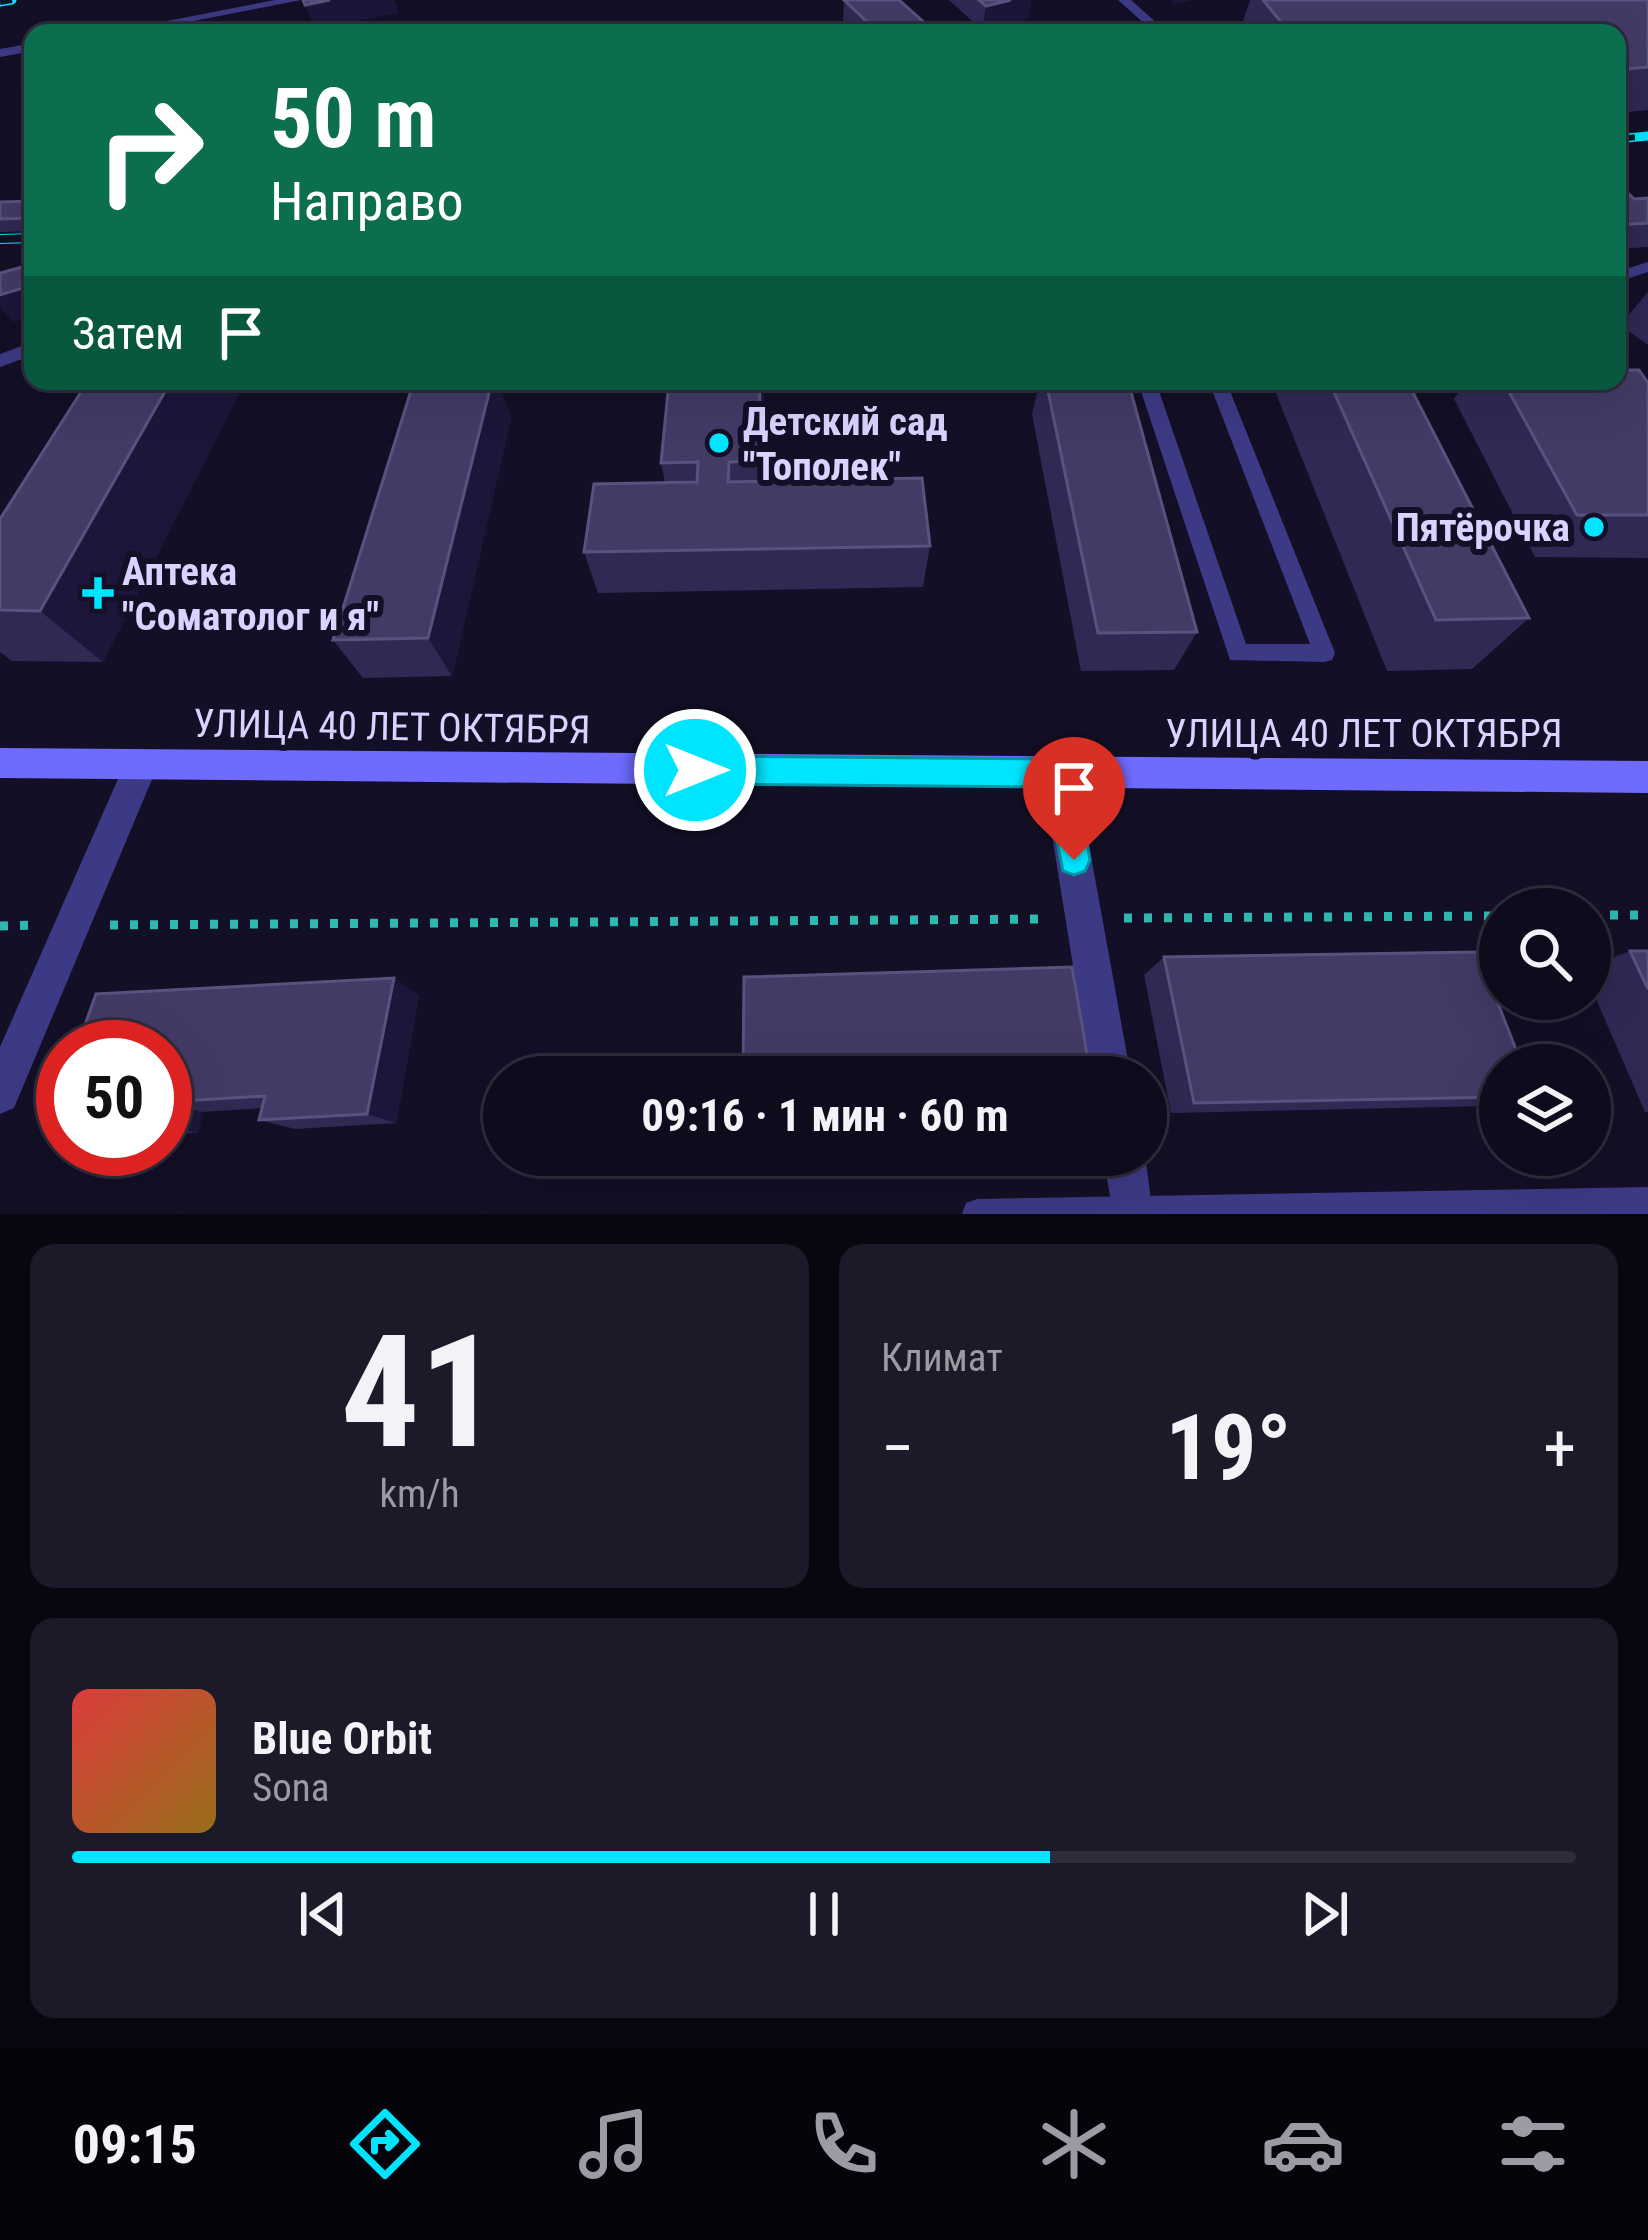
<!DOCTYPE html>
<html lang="ru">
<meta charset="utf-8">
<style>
body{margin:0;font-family:"Roboto Condensed",sans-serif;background:#1c1929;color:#f1f3f6;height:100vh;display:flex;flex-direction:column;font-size:45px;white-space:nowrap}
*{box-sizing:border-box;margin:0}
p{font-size:39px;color:#9b9ba3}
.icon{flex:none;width:66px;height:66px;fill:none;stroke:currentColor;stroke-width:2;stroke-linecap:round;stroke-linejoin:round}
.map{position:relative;height:1214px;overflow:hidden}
.side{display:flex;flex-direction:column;gap:30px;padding:30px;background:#08060f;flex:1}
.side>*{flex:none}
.hud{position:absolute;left:24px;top:24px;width:1602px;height:366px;border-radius:24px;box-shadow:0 12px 48px #0002,0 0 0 3px #2e2b3b;background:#0b6e4f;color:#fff;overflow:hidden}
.tools{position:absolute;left:1479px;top:888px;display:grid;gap:24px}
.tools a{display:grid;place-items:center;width:132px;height:132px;border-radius:50%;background:#0e0b1c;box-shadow:0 12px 48px #0002,0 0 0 3px #2e2b3b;font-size:60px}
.speed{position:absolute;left:36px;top:1020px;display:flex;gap:24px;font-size:60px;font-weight:700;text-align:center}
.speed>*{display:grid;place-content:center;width:156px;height:156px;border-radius:50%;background:#0e0b1c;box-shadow:0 12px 48px #0002,0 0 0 3px #2e2b3b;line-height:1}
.speed .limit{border:18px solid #d22;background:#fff;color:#111}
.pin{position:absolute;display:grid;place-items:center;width:102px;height:102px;color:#fff;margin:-123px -51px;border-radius:50% 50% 50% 0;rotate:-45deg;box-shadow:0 0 12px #0007}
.pin .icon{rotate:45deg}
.me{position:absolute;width:132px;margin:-66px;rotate:90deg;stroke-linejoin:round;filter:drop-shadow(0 0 9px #0008)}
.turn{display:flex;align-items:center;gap:42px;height:252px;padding:0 48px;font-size:54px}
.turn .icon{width:156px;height:156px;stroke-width:2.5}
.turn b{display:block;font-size:84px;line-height:102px}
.then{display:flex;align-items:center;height:114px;padding:0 48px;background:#0003;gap:24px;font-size:45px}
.big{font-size:90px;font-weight:700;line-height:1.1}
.side .card{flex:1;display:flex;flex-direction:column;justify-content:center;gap:18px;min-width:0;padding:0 42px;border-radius:24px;background:#1c1929}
.side .dial{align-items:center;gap:0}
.dial b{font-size:156px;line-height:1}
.song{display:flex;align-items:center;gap:36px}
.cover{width:144px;height:144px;border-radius:18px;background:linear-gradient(135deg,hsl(0 70% 55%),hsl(40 70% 35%))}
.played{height:12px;border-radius:6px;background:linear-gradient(90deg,#00e5ff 65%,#2e2b3b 65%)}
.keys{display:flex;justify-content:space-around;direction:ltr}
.heat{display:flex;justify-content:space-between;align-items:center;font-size:66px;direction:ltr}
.side .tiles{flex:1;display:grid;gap:30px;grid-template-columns:1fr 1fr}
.card:last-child{grid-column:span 2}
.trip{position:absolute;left:483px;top:1056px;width:684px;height:120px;border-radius:60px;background:#0e0b1c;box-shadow:0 12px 48px #0002,0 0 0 3px #2e2b3b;font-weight:700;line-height:120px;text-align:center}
.tab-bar{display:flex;height:192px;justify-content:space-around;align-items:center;background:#06040b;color:#9b9ba3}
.tab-bar .icon{width:84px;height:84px}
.tab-bar .current{color:#00e5ff}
.tab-bar b{font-size:54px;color:#f1f3f6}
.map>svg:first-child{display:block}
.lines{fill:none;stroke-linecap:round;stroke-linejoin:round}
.path{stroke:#2fb8b0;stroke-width:9;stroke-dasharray:8 12;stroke-linecap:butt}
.service{fill:#3d3a85;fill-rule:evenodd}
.minor{fill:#3d3a85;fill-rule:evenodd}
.secondary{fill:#6f6bff;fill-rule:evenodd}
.rail-far1-casing{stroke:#00e5ff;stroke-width:9}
.rail-casing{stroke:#00e5ff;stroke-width:10}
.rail-far1{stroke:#130f26;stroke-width:6;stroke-dasharray:18;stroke-linecap:butt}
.rail{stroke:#130f26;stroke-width:8;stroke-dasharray:22;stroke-linecap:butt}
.wall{fill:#312854}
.shaded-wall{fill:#1d163a}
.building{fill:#433a66;stroke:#5a527e;stroke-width:3}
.route{fill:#00e5ff;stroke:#0095a6;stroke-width:3}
.poi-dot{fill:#00e5ff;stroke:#130f26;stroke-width:4.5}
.labels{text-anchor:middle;stroke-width:12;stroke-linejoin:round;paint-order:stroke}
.poi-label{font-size:39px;font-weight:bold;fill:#d9d4ff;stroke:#130f26;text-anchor:start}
.street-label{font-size:39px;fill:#d9d4ff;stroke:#130f26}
</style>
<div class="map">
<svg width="1648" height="1214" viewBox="0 0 1648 1214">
<rect width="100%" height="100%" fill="#130f26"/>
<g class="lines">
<!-- path -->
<path class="path" d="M 1590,915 L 1648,915
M 1124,918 L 1500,916
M 110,925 L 1049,919
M 0,926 L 35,925"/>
<!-- service -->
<path class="service" d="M 275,0 L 301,0 L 132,33 L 105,33 Z
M 1118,0 L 1131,0 L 1168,33 L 1155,33 Z
M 33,43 L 33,51 L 0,57 L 0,49 Z
M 1648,262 L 1648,272 L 1617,282 L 1617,272 Z
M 33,342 L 33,355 L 0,367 L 0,354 Z
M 1142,381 L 1226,381 L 1335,653 L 1332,660 L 1324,662 L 1230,660 L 1139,385 ZM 1212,390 L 1310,644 L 1246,644 L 1159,391 Z
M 1648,1187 L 1648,1214 L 962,1214 L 966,1203 L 977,1199 Z"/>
<!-- minor -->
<path class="minor" d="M 141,750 L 153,754 L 158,765 L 14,1108 L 0,1114 L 0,1047 L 129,754 Z
M 1059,757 L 1071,762 L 1076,773 L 1131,1077 L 1091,1077 L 1042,773 L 1047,762 Z
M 1103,1155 L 1145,1155 L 1153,1214 L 1113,1214 Z"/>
<!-- secondary -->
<path class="secondary" d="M 0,748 L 1648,761 L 1648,793 L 0,778 Z"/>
<defs>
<path id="rail-far1" d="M 0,2 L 12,0
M 1617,139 L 1648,136"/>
<path id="rail" d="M 0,239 L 33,238"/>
</defs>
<!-- rail-far1 casing -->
<use href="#rail-far1" class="rail-far1-casing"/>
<!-- rail casing -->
<use href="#rail" class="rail-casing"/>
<!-- rail-far1 -->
<use href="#rail-far1" class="rail-far1"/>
<!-- rail -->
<use href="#rail" class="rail"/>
</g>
<!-- wall -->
<path class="wall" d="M 844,0 L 936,33 L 852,33 L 843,24 Z
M 949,0 L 1031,0 L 1028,19 L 982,30 Z
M 1250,0 L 1648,0 L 1648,110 L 1617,113 L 1617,33 L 1239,33 Z
M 1617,192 L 1634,199 L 1648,198 L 1648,247 L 1617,249 Z
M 33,201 L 33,231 L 0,232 L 0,202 Z
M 1648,292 L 1648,345 L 1620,325 Z
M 414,381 L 497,381 L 511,418 L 452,676 L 363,678 L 333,640 Z
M 764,381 L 763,481 L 930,546 L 923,587 L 598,593 L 584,552 L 665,482 L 661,463 Z
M 1040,381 L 1128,381 L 1197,632 L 1174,670 L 1081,671 L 1032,414 Z
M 1271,381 L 1407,381 L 1529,618 L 1472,669 L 1387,671 Z
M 1467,381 L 1648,383 L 1648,558 L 1535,557 L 1454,399 Z
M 0,519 L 103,662 L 12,661 L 0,652 Z
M 1630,951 L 1648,951 L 1648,1112 L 1645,1112 L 1590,985 L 1590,966 Z
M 1164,957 L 1500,1065 L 1500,1104 L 1489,1106 L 1171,1113 L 1144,975 Z
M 419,995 L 396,1123 L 295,1129 L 259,1120 L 262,1108 L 203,1112 L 198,1133 L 165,1134 L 165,1047 Z"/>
<!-- shaded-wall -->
<path class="shaded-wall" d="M 330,0 L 395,0 L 399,13 L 315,29 L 305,5 Z
M 1011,0 L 1031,0 L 1028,19 L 982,30 L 986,6 Z
M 1173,0 L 1193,0 L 1172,5 Z
M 33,285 L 33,316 L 13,322 L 0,307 L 0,295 Z
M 171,381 L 246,381 L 103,662 L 40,611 Z
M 492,381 L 497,381 L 511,418 L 452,676 L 428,638 Z
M 760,381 L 764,381 L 762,505 L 759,461 Z
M 394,978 L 419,995 L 396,1123 L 367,1114 Z
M 165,1103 L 203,1112 L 198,1133 L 165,1126 Z"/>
<!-- building -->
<path class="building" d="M 303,0 L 330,0 L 305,5 Z
M 844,0 L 899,0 L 936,33 L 879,33 Z
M 979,0 L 1011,0 L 986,6 Z
M 1263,0 L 1648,0 L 1648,67 L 1617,70 L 1617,33 L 1290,33 Z
M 1626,191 L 1634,199 L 1648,198 L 1648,223 L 1619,225 L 1617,223 L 1617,192 Z
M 33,201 L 33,218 L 0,219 L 0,202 Z
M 33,264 L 33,285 L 0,295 L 0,273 Z
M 1617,370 L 1639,370 L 1648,383 L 1648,515 L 1577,515 L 1503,381 L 1617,381 Z
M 88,381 L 171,381 L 40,611 L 0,610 L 0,519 Z
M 414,381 L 492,381 L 428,638 L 333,640 Z
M 669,381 L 760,381 L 759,461 L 729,462 L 728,482 L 922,478 L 930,546 L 584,552 L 594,484 L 697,482 L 698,462 L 661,463 Z
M 1046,381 L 1128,381 L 1197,632 L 1098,633 Z
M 1329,381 L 1407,381 L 1529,618 L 1436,620 Z
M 1630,951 L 1648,951 L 1648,989 Z
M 1478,952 L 1522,1065 L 1500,1065 L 1500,1097 L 1194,1103 L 1164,957 Z
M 1072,967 L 1091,1077 L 743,1077 L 744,977 Z
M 394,978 L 367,1114 L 259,1120 L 265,1096 L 165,1102 L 165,1047 L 77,1047 L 96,994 Z
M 63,1086 L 63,1129 L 47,1130 Z"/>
<!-- route -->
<path class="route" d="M 695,756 L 1059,759 L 1070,763 L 1075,773 L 1090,860 L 1085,871 L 1074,875 L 1063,871 L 1046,787 L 695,784 L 684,780 L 680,770 L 684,760 Z"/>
<!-- markers -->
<g class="poi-dot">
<circle cx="719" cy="443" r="12"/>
<circle cx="1594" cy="527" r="12"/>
<path d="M92 575h12v12h12v12h-12v12h-12v-12h-12v-12h12z"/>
</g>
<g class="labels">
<!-- poi labels -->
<g class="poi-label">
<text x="743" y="435">Детский сад<tspan x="743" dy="45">"Тополек"</tspan></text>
<text x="1570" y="541" text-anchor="end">Пятёрочка</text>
<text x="122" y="585">Аптека<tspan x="122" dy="45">"Соматолог и я"</tspan></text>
</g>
<!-- street labels -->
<g class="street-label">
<text transform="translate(392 726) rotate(1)" y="14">УЛИЦА 40 ЛЕТ ОКТЯБРЯ</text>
<text x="1364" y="747">УЛИЦА 40 ЛЕТ ОКТЯБРЯ</text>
</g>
</g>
</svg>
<div class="tools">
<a><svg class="icon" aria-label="search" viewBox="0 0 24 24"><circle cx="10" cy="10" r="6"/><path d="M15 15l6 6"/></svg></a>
<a><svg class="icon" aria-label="layers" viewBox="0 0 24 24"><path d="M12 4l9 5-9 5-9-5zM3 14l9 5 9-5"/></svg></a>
</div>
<div class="speed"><div class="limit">50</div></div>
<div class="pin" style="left:1074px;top:860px;background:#d93025"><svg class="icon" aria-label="arrive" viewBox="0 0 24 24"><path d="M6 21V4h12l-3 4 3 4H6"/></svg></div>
<svg class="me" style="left:695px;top:770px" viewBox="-20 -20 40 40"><circle r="17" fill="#00e5ff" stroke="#fff" stroke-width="3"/><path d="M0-11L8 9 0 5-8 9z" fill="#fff"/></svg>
<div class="trip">09:16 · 1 мин · 60 m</div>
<div class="hud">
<div class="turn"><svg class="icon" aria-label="right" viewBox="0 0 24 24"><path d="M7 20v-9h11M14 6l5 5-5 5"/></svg><div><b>50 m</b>Направо</div></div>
<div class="then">Затем<svg class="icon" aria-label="arrive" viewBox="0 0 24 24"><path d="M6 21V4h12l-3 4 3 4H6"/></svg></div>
</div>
</div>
<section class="side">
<div class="tiles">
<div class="card dial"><b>41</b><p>km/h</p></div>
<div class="card"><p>Климат</p>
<div class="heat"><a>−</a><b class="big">19°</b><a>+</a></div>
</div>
<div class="card">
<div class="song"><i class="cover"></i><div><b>Blue Orbit</b><p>Sona</p></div></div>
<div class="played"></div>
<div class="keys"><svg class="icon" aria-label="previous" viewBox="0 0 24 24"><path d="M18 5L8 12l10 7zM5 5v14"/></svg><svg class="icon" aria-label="pause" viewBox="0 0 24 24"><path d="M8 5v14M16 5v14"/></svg><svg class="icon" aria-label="next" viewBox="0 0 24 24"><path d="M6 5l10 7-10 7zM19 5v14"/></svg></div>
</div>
</div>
</section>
<nav class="tab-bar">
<b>09:15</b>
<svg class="icon current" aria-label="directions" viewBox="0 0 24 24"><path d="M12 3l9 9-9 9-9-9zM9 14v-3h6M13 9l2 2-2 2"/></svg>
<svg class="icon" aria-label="music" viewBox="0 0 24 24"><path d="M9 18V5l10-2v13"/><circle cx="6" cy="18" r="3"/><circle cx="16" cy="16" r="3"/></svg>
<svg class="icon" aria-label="phone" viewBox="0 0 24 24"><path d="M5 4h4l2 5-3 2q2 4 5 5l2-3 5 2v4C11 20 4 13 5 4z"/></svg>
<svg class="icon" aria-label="climate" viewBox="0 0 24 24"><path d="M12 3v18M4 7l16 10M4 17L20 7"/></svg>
<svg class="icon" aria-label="car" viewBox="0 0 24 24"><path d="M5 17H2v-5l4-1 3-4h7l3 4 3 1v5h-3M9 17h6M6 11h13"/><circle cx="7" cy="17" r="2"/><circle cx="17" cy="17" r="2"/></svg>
<svg class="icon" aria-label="filters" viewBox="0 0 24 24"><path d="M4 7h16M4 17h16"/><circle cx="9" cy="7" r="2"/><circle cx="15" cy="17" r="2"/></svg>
</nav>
